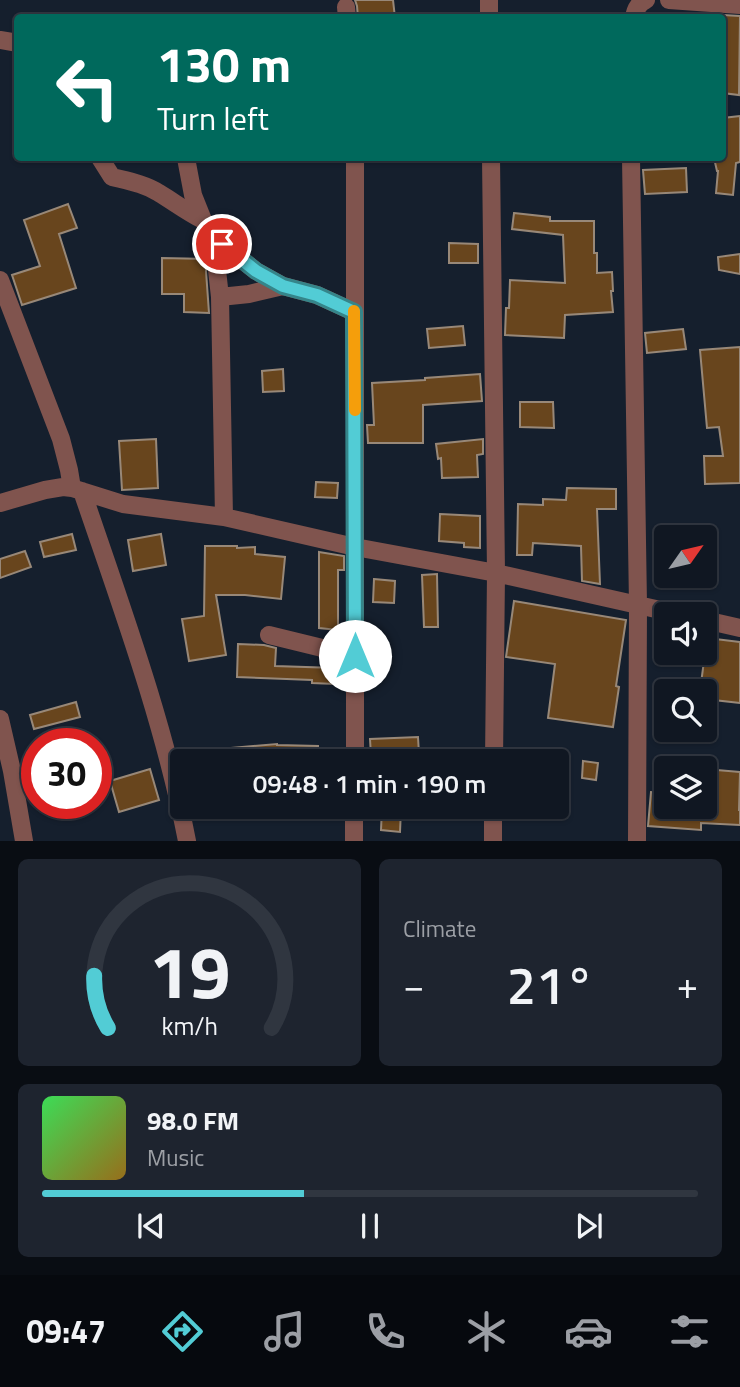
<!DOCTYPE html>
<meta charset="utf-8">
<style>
body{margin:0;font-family:"Titillium Web",sans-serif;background:#1e242f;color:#f1f3f6;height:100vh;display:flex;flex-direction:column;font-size:26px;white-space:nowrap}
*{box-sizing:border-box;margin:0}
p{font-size:23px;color:#9c9fa5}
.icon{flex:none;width:38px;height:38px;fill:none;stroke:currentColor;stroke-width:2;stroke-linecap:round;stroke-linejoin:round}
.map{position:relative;height:841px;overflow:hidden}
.sheet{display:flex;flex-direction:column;gap:18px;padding:18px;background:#090d13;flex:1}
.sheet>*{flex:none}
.hud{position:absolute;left:14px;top:14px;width:712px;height:147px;border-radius:7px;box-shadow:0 2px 5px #0004,0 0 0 2px #303640;background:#00695c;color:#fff;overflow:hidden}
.needle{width:46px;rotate:56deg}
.controls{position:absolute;left:654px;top:525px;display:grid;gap:14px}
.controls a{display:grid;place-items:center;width:63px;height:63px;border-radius:7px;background:#101722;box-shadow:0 2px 5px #0004,0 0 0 2px #303640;font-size:35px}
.speed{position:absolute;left:21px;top:728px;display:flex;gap:14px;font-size:35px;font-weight:700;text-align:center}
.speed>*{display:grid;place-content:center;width:91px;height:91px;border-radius:50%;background:#101722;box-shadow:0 2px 5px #0004,0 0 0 2px #303640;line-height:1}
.speed .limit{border:10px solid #d22;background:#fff;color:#111}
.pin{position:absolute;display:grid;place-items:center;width:60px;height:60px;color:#fff;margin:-30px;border:4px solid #fff;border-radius:50%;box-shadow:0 2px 7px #0007}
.me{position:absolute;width:77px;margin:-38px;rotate:0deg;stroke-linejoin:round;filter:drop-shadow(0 0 5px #0008)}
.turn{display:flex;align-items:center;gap:24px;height:147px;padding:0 28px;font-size:32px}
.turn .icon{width:91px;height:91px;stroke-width:2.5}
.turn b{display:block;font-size:49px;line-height:60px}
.big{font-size:52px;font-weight:600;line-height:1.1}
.sheet .tile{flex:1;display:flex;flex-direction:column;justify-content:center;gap:10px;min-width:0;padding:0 24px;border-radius:10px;background:#1e242f}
.sheet .dial{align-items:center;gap:0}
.dial svg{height:182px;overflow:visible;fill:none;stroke:#303640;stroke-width:7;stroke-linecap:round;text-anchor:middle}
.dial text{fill:#f1f3f6;stroke:none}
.song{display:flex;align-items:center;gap:21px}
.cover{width:84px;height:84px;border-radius:10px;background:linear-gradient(135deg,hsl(130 70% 55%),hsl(40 70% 35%))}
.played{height:7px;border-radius:4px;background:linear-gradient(90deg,#52ccd5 40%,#303640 40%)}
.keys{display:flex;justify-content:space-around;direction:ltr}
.heat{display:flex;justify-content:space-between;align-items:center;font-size:38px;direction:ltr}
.sheet .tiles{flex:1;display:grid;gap:18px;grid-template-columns:1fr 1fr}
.tile:last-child{grid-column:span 2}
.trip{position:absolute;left:170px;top:749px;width:399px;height:70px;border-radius:7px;background:#101722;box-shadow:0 2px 5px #0004,0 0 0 2px #303640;font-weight:600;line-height:70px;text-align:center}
.menu{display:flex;height:112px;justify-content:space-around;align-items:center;background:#06090e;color:#9c9fa5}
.menu .icon{width:49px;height:49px}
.menu .active{color:#52ccd5}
.menu b{font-size:32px;color:#f1f3f6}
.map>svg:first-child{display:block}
.building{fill:#68451d;stroke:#988878;stroke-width:2}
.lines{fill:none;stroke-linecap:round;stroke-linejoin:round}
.minor{stroke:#80544e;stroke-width:18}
.route-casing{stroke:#35858a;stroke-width:18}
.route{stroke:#52ccd5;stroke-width:12}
.slow{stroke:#f59e0b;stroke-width:12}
</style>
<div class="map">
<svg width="740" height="841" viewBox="0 0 740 841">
<rect width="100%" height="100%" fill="#151f2d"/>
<!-- building -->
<path class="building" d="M 355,0 L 393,0 L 395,18 L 358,18 L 357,6 Z
M 723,15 L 740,16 L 739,95 L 723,93 Z
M 740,116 L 740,162 L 736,163 L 733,195 L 716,193 L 718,171 L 717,171 L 714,158 L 723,158 L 723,118 Z
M 686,168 L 687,192 L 645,194 L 643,170 Z
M 68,204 L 77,228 L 59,234 L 76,288 L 22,305 L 12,275 L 40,266 L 24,220 Z
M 514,213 L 550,217 L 550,221 L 594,221 L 594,253 L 597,253 L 597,273 L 612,272 L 613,291 L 611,291 L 613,312 L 565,315 L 564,338 L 505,335 L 506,308 L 509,308 L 510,280 L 565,283 L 563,235 L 512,229 Z
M 449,243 L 478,244 L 478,263 L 449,263 Z
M 740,254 L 740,274 L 719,270 L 718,257 Z
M 162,258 L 208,259 L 206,271 L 209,313 L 184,312 L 184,294 L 162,294 Z
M 463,326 L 465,345 L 429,348 L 427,329 Z
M 683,329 L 686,349 L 647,353 L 645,333 Z
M 740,347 L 740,483 L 705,484 L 704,456 L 723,456 L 719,427 L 707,428 L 700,350 Z
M 283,369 L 284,391 L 263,392 L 262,371 Z
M 480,374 L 482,401 L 423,405 L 423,443 L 368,443 L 367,425 L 374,425 L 372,383 L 425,380 L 425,378 Z
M 520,402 L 553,402 L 554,428 L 520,427 Z
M 156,439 L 158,488 L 122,490 L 119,441 Z
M 483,439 L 483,454 L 477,455 L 478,477 L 442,478 L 441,458 L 438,459 L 436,444 Z
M 316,482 L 338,483 L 337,498 L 315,497 Z
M 567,488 L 616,489 L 616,509 L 597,509 L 600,584 L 582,581 L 581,546 L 533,543 L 532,555 L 517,555 L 518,504 L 543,505 L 543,499 L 566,500 Z
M 440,514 L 480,516 L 480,548 L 464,547 L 464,543 L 439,541 Z
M 72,534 L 76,550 L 44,557 L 40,542 Z
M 161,534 L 166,565 L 133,571 L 128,540 Z
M 205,546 L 237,546 L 237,548 L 255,547 L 255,554 L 285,557 L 281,599 L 245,595 L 216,595 L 226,655 L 189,661 L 182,619 L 204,616 Z
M 25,551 L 31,567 L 0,578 L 0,559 Z
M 319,552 L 344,556 L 344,570 L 338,570 L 338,630 L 319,628 Z
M 437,574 L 438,627 L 424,627 L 422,575 Z
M 374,579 L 395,581 L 394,603 L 373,602 Z
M 514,601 L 626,620 L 616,686 L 619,687 L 613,727 L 548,718 L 555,664 L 506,657 Z
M 707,638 L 740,642 L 740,703 L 705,699 L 705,691 L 700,691 Z
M 238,644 L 264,645 L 276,648 L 275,666 L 336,668 L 335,684 L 312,683 L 312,680 L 237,677 Z
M 76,702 L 80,717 L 34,729 L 30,715 Z
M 418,737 L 419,754 L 371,756 L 370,739 Z
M 277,744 L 277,745 L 318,746 L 318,761 L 198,761 L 198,751 Z
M 583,761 L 598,763 L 596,780 L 582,778 Z
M 150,769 L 159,800 L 119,812 L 110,781 Z
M 705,769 L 740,772 L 739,810 L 740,810 L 740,825 L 701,823 L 701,830 L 648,826 L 651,792 L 667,793 L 667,807 L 705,807 Z
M 382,808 L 401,809 L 400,832 L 381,830 Z"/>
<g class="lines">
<!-- minor -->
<path class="minor" d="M 489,0 L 489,18
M 669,0 L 740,5
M 346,7 L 347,18
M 634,18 C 635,10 639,3 646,0
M 0,40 L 18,43
M 100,158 L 112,177 C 128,181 145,184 159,193 C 174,202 187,212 203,220
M 186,158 L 193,195 L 203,220 L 222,244 L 217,270 L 220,297 L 224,517
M 491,158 L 496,573 L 494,761
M 631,158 L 638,605 L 637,841
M 222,244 L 256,271 L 283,286
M 0,280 L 61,439 L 69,470 L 72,488
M 220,297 L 249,294 L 283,286 L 317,295 L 354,312
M 82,491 C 121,606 164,722 187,841
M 0,503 L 45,490 L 63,487 L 72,488 L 123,504 L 224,517 L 355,547 L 496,573 L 678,614
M 705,620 L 740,628
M 269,635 L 355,656
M 0,719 L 12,771 L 24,841
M 355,761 L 355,158
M 354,841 L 354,807
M 493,841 L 493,807"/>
</g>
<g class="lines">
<defs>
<path id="route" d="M 222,244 L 256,271 L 283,286 L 317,295 L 354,312 L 355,656"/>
</defs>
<!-- route casing -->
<use href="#route" class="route-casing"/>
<!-- route -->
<use href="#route" class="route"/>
<!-- slow -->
<path class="slow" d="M 354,311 L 355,410"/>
</g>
</svg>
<div class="controls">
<a><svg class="needle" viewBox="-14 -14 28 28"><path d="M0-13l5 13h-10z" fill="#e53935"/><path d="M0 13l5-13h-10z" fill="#9c9fa5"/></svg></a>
<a><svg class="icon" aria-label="sound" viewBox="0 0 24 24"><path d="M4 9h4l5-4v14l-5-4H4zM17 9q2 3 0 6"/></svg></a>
<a><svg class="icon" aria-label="search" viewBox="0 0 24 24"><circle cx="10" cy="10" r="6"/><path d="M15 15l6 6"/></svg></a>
<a><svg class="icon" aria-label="layers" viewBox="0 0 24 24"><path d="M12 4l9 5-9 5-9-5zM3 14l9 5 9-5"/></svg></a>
</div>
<div class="speed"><div class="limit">30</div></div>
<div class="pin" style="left:222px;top:244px;background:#d93025"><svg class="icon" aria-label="arrive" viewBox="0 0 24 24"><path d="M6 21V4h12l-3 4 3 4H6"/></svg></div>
<svg class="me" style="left:355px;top:656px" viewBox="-20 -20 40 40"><circle r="19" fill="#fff"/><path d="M0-13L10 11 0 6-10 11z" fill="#52ccd5"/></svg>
<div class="trip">09:48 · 1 min · 190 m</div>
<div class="hud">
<div class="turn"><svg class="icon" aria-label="left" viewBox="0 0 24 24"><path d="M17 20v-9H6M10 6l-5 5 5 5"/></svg><div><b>130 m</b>Turn left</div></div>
</div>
</div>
<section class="sheet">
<div class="tiles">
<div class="tile dial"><svg viewBox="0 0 100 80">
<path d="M14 69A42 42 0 1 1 86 69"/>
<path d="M14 69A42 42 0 0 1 8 46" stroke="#52ccd5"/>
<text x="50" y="56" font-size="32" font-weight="700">19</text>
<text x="50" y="72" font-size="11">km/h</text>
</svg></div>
<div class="tile"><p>Climate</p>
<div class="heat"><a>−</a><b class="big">21°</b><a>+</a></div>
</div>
<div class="tile">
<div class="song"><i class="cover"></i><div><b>98.0 FM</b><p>Music</p></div></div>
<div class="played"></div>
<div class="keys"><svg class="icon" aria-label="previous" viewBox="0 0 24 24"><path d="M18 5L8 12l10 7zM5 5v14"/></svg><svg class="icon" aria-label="pause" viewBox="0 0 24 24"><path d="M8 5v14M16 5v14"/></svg><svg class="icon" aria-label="next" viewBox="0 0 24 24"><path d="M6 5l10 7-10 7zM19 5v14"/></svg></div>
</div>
</div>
</section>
<nav class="menu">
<b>09:47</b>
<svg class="icon active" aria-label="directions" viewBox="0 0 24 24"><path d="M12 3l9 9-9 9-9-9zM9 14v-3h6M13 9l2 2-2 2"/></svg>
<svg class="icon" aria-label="music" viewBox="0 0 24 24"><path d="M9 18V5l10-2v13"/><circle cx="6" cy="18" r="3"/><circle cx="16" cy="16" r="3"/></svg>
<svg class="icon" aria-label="phone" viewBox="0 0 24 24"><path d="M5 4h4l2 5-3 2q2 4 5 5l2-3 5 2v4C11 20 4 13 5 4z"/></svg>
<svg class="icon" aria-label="climate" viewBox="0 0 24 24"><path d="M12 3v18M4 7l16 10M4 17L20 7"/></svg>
<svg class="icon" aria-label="car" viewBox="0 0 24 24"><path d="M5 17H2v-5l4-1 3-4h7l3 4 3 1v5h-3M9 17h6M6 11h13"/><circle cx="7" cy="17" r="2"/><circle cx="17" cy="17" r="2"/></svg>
<svg class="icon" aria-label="filters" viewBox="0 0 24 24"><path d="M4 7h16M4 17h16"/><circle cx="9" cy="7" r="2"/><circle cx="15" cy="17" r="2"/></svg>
</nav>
